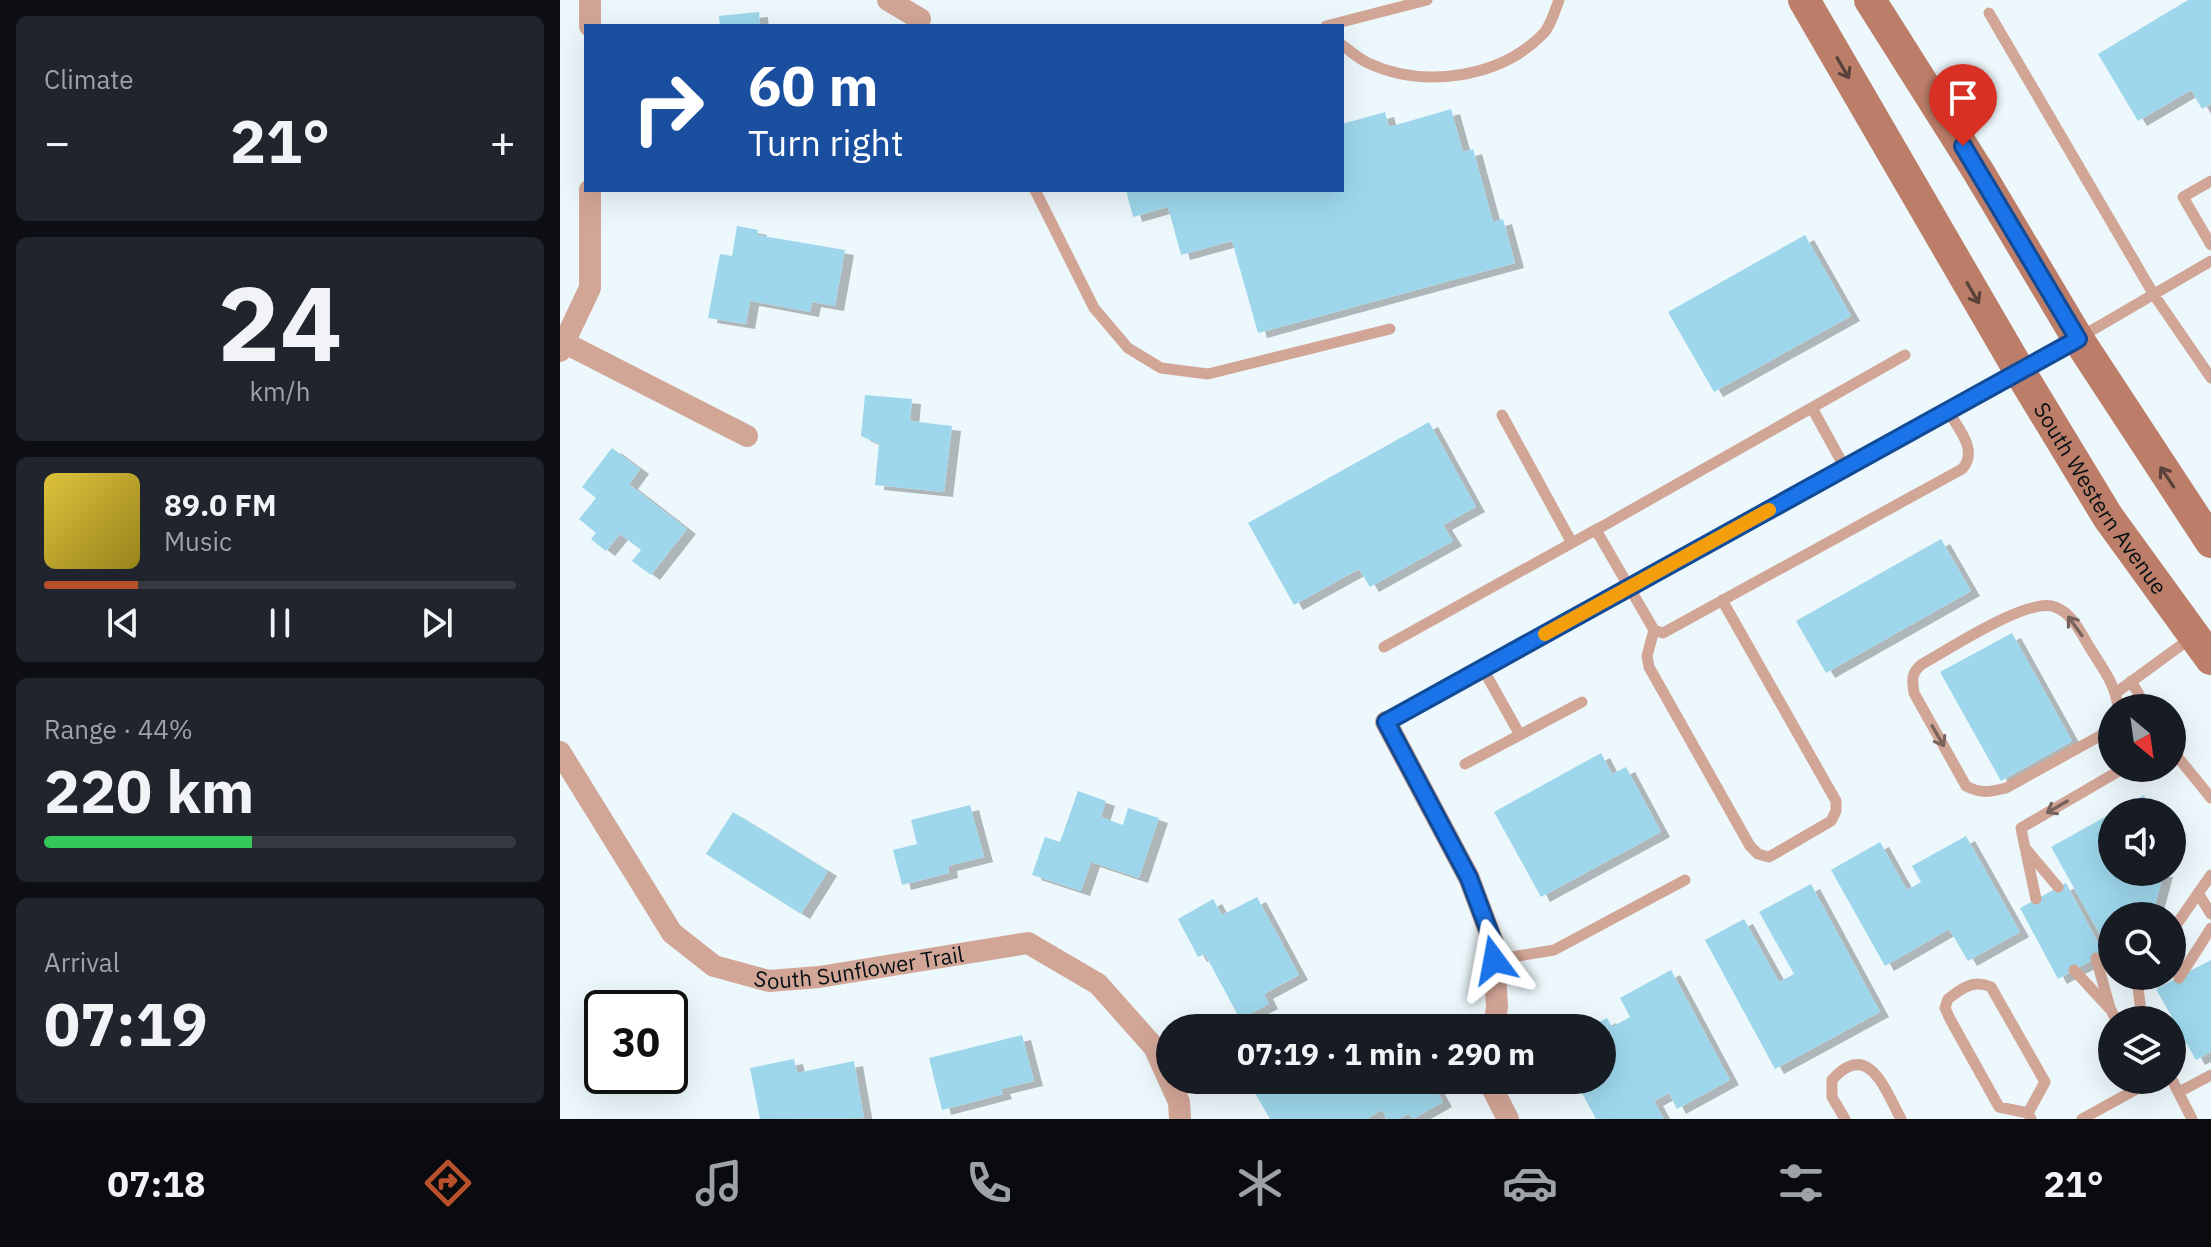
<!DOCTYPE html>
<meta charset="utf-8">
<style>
body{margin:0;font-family:"IBM Plex Sans",sans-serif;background:#20242c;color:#f1f3f6;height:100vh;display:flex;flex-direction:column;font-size:30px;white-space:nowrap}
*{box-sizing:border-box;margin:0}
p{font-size:26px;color:#9ea1a6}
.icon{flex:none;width:44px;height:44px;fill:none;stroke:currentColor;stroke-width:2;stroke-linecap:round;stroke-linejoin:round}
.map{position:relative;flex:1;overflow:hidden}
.sheet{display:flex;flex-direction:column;gap:16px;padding:16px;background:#0d0f14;width:560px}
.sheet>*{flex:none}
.hud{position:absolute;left:24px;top:24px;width:760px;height:168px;border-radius:0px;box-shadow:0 8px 32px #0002;background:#1a4fa0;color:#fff;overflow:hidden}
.needle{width:52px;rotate:151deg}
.buttons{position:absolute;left:1538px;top:694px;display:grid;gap:16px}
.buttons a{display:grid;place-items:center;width:88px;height:88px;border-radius:50%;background:#171b24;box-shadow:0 8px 32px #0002;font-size:40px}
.speed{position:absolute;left:24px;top:990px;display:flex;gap:16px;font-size:40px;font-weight:700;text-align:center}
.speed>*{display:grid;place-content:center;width:104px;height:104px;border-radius:50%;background:#171b24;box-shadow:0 8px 32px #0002;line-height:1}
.speed .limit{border:4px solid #111;border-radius:12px;background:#fff;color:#111}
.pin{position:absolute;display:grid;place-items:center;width:68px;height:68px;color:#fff;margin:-82px -34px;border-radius:50% 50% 50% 0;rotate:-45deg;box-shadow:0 0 8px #0007}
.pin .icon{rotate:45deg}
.me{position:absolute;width:88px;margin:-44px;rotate:347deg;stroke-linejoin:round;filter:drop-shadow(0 0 6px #0008)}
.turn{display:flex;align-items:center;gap:28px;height:168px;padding:0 32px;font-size:36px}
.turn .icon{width:104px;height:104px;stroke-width:2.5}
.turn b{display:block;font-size:56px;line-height:68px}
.big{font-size:60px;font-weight:800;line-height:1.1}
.sheet .tile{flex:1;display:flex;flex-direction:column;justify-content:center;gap:12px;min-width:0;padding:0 28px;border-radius:12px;background:#20242c}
.sheet .dial{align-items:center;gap:0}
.dial b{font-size:104px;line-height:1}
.song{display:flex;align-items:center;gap:24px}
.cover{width:96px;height:96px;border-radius:12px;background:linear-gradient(135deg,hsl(50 70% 55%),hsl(50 70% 35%))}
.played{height:8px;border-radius:4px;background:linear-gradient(90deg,#b8512b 20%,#363941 20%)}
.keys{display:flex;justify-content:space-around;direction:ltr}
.heat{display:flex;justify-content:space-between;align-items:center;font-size:44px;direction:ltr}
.charge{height:12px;border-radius:6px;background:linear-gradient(90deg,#34c759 44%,#363941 0)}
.trip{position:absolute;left:596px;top:1014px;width:460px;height:80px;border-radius:40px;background:#171b24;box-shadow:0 8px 32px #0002;font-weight:800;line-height:80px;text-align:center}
.menu{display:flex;height:128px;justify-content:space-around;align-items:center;background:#090b0e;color:#9ea1a6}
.menu .icon{width:56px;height:56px}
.menu .selected{color:#b8512b}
.menu b{font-size:36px;color:#f1f3f6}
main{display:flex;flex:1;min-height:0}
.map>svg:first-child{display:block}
.building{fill:#9ed7ec;filter:url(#shadow)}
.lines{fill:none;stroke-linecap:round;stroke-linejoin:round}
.lane{stroke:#d2a697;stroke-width:11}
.street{stroke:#d2a697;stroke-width:22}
.secondary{stroke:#bd7e69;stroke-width:32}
.oneway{stroke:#59423a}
.oneway2{stroke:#77625c}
.route-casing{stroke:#114b97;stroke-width:20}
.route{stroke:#1a73e8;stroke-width:14}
.slow{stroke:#f59e0b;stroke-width:14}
.labels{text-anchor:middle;stroke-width:7;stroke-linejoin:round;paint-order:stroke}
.street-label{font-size:22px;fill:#071014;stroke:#edf8fc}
</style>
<main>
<section class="sheet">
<div class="tile"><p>Climate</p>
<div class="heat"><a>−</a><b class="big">21°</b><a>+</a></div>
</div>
<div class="tile dial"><b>24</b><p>km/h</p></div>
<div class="tile">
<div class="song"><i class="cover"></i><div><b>89.0 FM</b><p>Music</p></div></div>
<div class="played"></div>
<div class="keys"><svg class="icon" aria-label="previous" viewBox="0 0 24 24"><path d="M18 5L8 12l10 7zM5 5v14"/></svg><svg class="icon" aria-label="pause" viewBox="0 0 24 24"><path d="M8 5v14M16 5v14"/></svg><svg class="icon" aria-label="next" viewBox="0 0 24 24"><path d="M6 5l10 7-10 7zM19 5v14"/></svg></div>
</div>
<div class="tile"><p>Range · 44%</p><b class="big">220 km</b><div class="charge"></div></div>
<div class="tile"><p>Arrival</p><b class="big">07:19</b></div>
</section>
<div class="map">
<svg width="1651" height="1119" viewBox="0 0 1651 1119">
<defs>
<filter id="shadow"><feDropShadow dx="9" dy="5" stdDeviation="0" flood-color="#0004"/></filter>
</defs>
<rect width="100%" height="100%" fill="#edf8fc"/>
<!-- building -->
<path class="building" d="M 1628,0 L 1651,0 L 1651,104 L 1642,109 L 1631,90 L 1578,121 L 1538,54 Z
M 199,12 L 200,26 L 160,26 L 159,16 Z
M 891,109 L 903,152 L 913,149 L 933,222 L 943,219 L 955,263 L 698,333 L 672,241 L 621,255 L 608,207 L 573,217 L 566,190 L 782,190 L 782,124 L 825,112 L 829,127 Z
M 177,226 L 198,230 L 197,235 L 285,250 L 275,306 L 252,302 L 250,312 L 190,301 L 186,324 L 148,318 L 160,254 L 172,256 Z
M 1245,235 L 1291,316 L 1154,392 L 1108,312 Z
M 305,395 L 352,399 L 350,421 L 392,426 L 384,492 L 315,485 L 319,444 L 301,436 Z
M 869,422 L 916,507 L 883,525 L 893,541 L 810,587 L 799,569 L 734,605 L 688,523 Z
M 52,448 L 80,469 L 69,484 L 127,529 L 91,575 L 72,561 L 81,550 L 60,534 L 46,551 L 31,539 L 36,533 L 19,519 L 36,498 L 22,487 Z
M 1381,539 L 1411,591 L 1266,673 L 1236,621 Z
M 1452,633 L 1512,741 L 1441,781 L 1380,672 Z
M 1041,753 L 1052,774 L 1066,767 L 1101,832 L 981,897 L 934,812 Z
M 518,791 L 546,801 L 541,817 L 563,825 L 568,808 L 599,818 L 579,878 L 531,862 L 521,891 L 472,875 L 485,837 L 500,842 Z
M 1584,795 L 1593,812 L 1553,812 Z
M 410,805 L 424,857 L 388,866 L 389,873 L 342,885 L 333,850 L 357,844 L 351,820 Z
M 173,812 L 268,871 L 241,914 L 146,854 Z
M 1552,813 L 1552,872 L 1604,872 L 1592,916 L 1552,916 L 1552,939 L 1545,943 L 1491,847 Z
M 1406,836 L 1460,932 L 1408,961 L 1389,929 L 1325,966 L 1271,870 L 1320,842 L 1347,890 L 1361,882 L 1352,866 Z
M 1506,883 L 1544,954 L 1498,979 L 1460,908 Z
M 1251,884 L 1320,1012 L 1215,1069 L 1145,940 L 1184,919 L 1219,982 L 1234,974 L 1199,912 Z
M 697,897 L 739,975 L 704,994 L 709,1004 L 680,1019 L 645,954 L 638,957 L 618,919 L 653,899 L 662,915 Z
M 1651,960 L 1651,1052 L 1636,1060 L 1596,989 Z
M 1111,970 L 1170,1080 L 1117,1109 L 1109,1093 L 1094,1101 L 1104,1119 L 1036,1119 L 1015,1080 L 1042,1080 L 1042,1028 L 1028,1028 L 1047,1018 L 1052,1027 L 1070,1017 L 1060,998 Z
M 462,1035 L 474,1081 L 441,1089 L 443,1094 L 382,1110 L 369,1058 Z
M 234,1059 L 237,1073 L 294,1061 L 304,1118 L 200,1119 L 190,1068 Z
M 695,1080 L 871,1080 L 883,1102 L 853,1119 L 848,1114 L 839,1119 L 827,1119 L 822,1110 L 807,1119 L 710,1119 L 689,1083 Z"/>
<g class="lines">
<!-- lane -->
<path class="lane" d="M 1429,13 L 1594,295 L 1651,378
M 766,26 L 867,0
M 782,45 C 790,51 799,59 808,63 C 864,89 940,78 983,34 C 991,26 995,10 999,0
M 1651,181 L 1623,197 L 1651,245
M 475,190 L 534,308 L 568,348 L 601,368 L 648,374 L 830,329
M 1345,355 L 1036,530 L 1094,630 L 1103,633 L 1402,469 C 1419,451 1398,428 1388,411
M 1252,408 L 1285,468
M 942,415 L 1012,543
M 1094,630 L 1087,656 L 1089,667 L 1190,846 L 1198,854 L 1209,857 L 1271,821 L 1276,811 L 1276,801 L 1162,600
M 824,647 L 1037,529
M 923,669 L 960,735
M 1571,681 L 1587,708
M 1557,692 L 1631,638
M 826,722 L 1460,372 L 1651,261
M 1552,726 L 1547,732 L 1446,788 C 1430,792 1421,794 1406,786 L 1354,693 C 1352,680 1351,673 1362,664 C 1388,650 1469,596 1495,607 C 1512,613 1521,633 1530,648 C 1542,667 1556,685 1558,708
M 1612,750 L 1651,798
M 905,764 L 1022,702
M 1466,852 L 1476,899
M 1498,887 L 1465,848 L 1461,828 L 1564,768
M 1638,893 L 1651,914
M 1612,931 L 1651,875
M 1536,958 L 1550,1008 L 1556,1020
M 934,960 L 994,950 L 1125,880
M 1514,970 L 1549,1008
M 1579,976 L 1577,979 L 1582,1020
M 1619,978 L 1651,928
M 1612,1080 L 1632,1119
M 1619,1092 L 1651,1075
M 1468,1113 L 1485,1082 L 1431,987 C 1414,979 1402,988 1388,999 L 1385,1008 L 1390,1019 L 1439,1107 L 1468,1113 L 1471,1119
M 1285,1119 L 1272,1097 L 1272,1080 C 1309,1039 1325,1090 1341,1119
M 1522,1119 L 1593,1080"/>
<!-- street -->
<g class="street">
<path d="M 328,0 L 360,19"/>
<path d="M 30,26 L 30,0"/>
<path d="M 5,343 L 187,436"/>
<path d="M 0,351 L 30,288 L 30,190"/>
<path d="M 826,722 L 909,878 L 933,942 L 937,1007 L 934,1028"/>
<path id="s1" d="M 0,752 L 112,933 L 154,966 L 209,981 L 259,977 L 468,943 L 538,984 L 594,1047 L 619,1102 L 620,1119"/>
<path d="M 928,1080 L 948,1119"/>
</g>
<!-- secondary -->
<g class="secondary">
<path id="s2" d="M 1244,0 L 1460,372 L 1548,517 L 1651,659"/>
<path d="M 1310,0 L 1418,171 L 1518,339 L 1651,542"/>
</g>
</g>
<!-- one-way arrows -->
<defs><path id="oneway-shaft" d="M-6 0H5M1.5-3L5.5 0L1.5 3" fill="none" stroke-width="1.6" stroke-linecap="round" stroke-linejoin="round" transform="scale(2)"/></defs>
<g class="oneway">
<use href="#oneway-shaft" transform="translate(1283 68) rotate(60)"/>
<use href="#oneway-shaft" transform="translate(1413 293) rotate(60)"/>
<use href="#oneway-shaft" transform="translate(1607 477) rotate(-124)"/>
</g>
<g class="oneway2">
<use href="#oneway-shaft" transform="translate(1515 626) rotate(-126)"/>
<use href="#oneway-shaft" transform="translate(1378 736) rotate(60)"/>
<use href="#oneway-shaft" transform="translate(1497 807) rotate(150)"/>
</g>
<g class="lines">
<defs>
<path id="route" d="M 934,960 L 933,942 L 909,878 L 826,722 L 1518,339 L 1403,146"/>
</defs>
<!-- route casing -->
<use href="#route" class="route-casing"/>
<!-- route -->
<use href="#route" class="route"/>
<!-- slow -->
<path class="slow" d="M 985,634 L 1209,510"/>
</g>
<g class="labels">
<!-- street labels -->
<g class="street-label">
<text dy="8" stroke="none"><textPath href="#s2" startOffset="580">South Western Avenue</textPath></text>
<text dy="8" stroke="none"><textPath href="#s1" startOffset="414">South Sunflower Trail</textPath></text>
</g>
</g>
</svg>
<div class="buttons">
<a><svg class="needle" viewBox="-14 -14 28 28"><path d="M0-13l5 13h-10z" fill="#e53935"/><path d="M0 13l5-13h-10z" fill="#9ea1a6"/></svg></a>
<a><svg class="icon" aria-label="sound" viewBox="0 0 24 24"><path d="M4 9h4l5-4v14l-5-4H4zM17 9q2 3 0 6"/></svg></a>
<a><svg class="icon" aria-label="search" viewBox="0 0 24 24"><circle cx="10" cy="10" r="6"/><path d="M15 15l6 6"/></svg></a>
<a><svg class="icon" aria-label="layers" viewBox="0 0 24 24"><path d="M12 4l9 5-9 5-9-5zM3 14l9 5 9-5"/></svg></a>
</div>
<div class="speed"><div class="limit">30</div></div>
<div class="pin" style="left:1403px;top:146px;background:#d93025"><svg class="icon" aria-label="arrive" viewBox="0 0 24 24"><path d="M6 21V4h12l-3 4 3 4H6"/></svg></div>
<svg class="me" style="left:934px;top:960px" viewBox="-20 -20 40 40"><path d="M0-17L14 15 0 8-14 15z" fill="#1a73e8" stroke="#fff" stroke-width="4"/></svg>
<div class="trip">07:19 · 1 min · 290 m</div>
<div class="hud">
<div class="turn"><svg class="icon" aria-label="right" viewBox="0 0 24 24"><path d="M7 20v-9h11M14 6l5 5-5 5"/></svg><div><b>60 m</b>Turn right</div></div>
</div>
</div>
</main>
<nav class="menu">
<b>07:18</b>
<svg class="icon selected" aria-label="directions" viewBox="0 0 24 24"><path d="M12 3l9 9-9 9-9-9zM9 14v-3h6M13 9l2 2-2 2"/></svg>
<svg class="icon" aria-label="music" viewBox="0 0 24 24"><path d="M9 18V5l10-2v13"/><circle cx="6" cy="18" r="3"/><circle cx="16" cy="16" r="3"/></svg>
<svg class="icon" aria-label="phone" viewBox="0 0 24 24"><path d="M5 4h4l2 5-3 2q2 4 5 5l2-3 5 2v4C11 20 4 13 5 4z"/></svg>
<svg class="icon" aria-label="climate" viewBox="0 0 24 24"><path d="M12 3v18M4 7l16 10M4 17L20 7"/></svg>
<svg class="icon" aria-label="car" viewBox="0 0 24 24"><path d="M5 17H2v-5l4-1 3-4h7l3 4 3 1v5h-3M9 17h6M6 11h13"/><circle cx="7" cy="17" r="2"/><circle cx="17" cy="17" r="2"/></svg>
<svg class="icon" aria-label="filters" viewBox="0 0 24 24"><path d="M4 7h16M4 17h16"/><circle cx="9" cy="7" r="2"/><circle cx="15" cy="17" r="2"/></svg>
<b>21°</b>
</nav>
